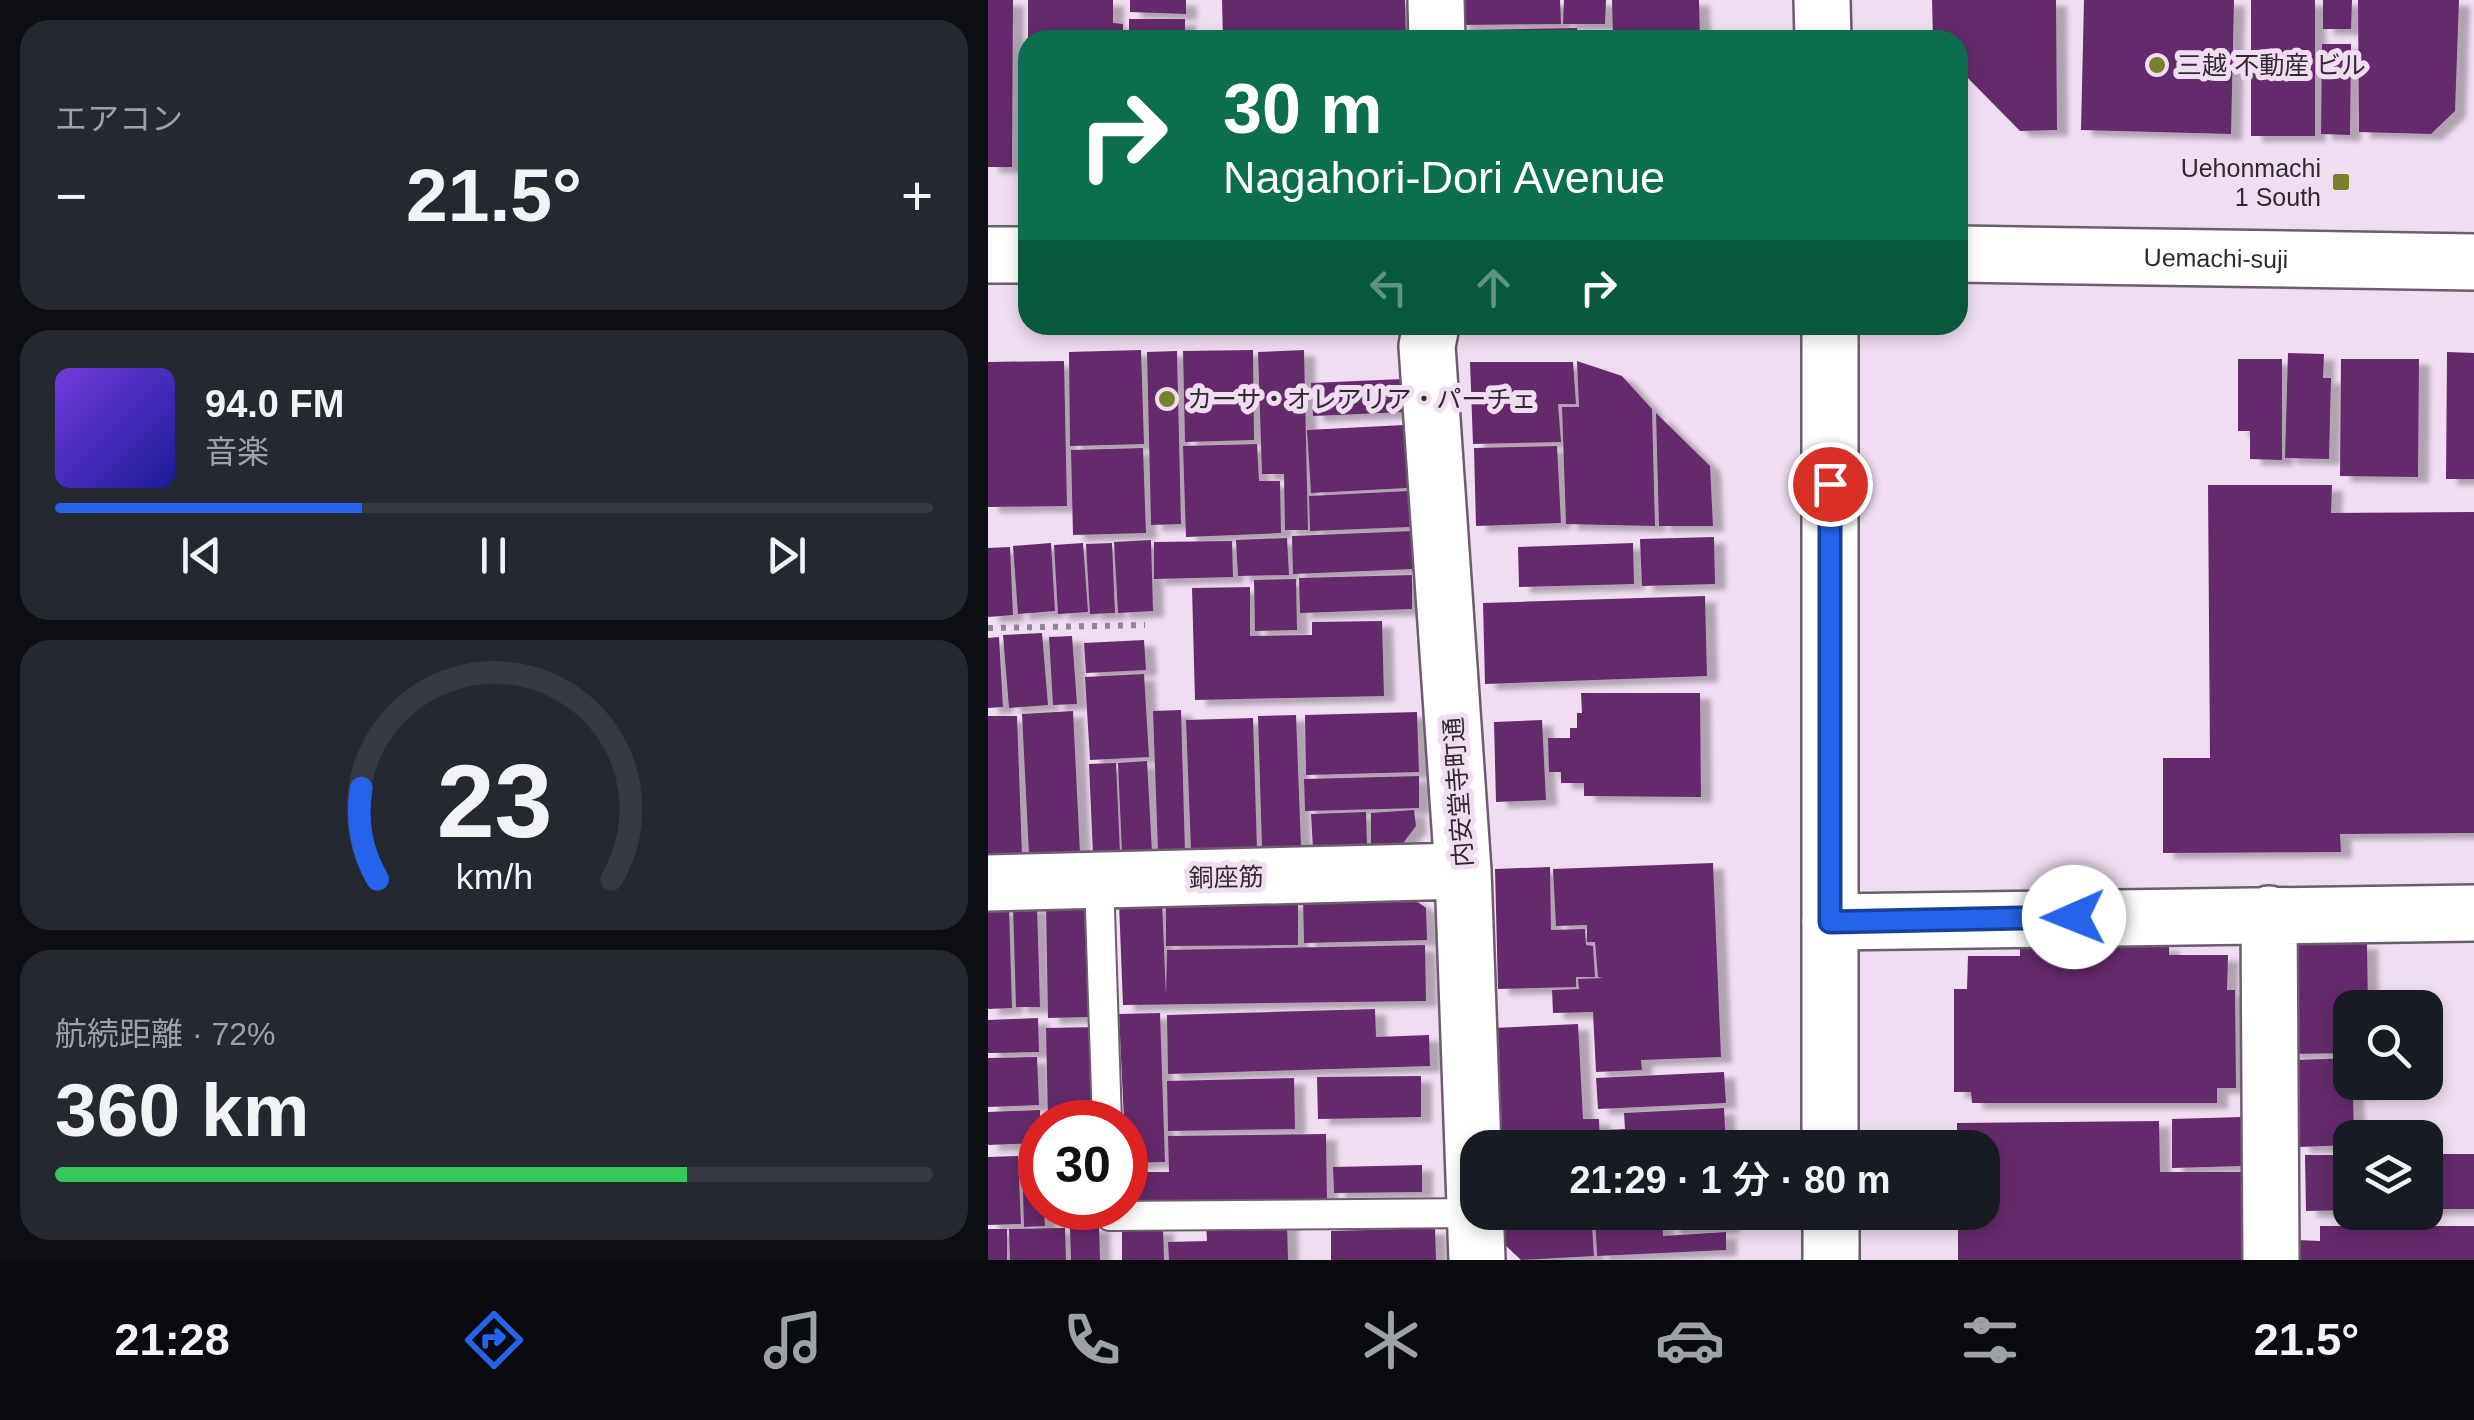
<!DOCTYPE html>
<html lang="ja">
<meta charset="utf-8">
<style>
body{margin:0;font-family:Arial,"Noto Sans JP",sans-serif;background:#242831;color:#f1f3f6;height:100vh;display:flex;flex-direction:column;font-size:38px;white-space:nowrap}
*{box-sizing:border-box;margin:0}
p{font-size:32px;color:#9ea1a6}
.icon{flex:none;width:55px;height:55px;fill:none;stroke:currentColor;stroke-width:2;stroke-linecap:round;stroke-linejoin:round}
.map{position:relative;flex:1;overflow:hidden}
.drawer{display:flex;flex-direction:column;gap:20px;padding:20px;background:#0d0f14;width:988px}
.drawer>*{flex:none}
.top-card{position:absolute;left:30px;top:30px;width:950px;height:305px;border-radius:30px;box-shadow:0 5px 15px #0003;background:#0b6e4f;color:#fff;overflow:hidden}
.tools{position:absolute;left:1345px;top:990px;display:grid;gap:20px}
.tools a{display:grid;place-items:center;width:110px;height:110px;border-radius:20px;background:#171b24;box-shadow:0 5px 15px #0003;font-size:50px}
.speed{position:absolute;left:30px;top:1100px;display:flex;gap:20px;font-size:50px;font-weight:700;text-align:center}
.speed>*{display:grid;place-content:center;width:130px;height:130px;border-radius:50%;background:#171b24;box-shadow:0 5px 15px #0003;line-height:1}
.speed .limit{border:15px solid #d22;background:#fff;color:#111}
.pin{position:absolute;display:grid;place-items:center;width:85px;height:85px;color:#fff;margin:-42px;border:5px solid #fff;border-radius:50%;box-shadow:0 2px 10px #0007}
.me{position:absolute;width:110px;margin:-55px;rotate:269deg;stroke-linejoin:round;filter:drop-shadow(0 0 8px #0008)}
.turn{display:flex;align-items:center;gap:35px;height:210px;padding:0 40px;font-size:45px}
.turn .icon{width:130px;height:130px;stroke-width:2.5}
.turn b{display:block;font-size:70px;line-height:85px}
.lanes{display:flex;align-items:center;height:95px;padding:0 40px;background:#0003;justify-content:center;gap:50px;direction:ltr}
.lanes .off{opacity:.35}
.big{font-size:75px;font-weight:600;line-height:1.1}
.drawer .widget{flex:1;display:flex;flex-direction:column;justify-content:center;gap:15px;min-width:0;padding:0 35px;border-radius:30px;background:#242831}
.drawer .dial{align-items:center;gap:0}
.dial svg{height:260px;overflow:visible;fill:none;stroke:#363941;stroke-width:7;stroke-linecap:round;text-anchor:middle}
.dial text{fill:#f1f3f6;stroke:none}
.song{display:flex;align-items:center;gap:30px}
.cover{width:120px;height:120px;border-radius:15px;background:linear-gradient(135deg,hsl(260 70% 55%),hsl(240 70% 35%))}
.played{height:10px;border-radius:5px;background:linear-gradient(90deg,#2563eb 35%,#363941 35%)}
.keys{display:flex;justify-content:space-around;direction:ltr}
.heat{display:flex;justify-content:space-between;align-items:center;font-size:55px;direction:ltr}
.charge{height:15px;border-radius:8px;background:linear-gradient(90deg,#34c759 72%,#363941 0)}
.trip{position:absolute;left:472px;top:1130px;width:540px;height:100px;border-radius:30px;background:#171b24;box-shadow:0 5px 15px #0003;font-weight:600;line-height:100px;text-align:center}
.dock{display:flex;height:160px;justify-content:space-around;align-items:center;background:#090b0e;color:#9ea1a6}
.dock .icon{width:70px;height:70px}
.dock .current{color:#2563eb}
.dock b{font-size:45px;color:#f1f3f6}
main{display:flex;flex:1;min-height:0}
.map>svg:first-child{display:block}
.building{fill:#652a6c;filter:url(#shadow)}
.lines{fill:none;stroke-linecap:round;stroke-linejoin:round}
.service-casing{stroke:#6d5c6e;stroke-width:32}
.minor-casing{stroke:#6d5c6e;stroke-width:60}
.primary-casing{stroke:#6d5c6e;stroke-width:60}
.trunk-casing{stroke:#6d5c6e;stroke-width:60}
.path{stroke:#928492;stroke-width:6;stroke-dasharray:5 8;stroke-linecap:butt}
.service{stroke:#fff;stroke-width:28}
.minor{stroke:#fff;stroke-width:55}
.primary{stroke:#fff;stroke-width:55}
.trunk{stroke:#fff;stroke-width:55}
.route-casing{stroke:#184099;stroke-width:25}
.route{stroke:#2563eb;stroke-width:18}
.poi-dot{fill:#7a812c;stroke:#f1ddf2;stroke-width:4}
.labels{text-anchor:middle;stroke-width:10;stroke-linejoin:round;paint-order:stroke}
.poi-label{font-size:25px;fill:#312931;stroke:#f1ddf2;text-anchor:start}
.street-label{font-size:25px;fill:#312931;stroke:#f1ddf2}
</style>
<main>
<section class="drawer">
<div class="widget"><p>エアコン</p>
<div class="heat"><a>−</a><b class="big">21.5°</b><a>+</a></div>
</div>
<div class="widget">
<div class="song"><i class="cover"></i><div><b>94.0 FM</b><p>音楽</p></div></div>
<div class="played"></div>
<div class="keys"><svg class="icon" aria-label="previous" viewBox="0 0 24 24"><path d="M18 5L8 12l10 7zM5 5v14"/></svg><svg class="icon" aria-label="pause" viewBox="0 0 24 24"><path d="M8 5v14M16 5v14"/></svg><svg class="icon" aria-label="next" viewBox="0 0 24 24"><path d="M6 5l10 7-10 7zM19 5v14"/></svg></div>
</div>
<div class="widget dial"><svg viewBox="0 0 100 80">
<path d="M14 69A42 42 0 1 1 86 69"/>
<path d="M14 69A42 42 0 0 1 9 41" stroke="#2563eb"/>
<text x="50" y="56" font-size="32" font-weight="700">23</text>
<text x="50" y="72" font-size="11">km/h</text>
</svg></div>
<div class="widget"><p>航続距離 · 72%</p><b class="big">360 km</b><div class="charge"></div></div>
</section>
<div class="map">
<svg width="1487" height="1260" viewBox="0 0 1487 1260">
<defs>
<filter id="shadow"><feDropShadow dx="11" dy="6" stdDeviation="2.5" flood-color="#0004"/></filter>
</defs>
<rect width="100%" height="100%" fill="#f1ddf2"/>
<!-- building -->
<path class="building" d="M 0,0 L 25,0 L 24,167 L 0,167 Z
M 40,0 L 125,0 L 125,23 L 135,24 L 135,40 L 40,40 Z
M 142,0 L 198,0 L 198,14 L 142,12 Z
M 234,0 L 417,0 L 418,40 L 235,40 Z
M 470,0 L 572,0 L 573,24 L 470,25 Z
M 576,0 L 618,0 L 617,24 L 575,24 Z
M 624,0 L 711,0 L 712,40 L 625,40 Z
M 944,0 L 1068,0 L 1069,130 L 1032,131 L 970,68 L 970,40 L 945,40 Z
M 1096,0 L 1246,0 L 1243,134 L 1093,130 Z
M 1263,0 L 1327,0 L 1327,136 L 1263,136 Z
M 1335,0 L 1364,0 L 1363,29 L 1335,29 Z
M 1370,0 L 1471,0 L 1467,111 L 1443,134 L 1371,132 Z
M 141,19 L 197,19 L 197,40 L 141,40 Z
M 589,28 L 590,40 L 473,40 L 473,30 Z
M 1334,44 L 1363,44 L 1362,135 L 1333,134 Z
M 153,350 L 156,444 L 82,446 L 81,352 Z
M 265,350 L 266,440 L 197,442 L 195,351 Z
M 316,350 L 320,530 L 297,530 L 296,474 L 274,474 L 270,352 Z
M 189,351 L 193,524 L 163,525 L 159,352 Z
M 1459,352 L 1487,353 L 1487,479 L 1458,479 Z
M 1300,353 L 1336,354 L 1335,378 L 1343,378 L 1341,459 L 1297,458 Z
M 1250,359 L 1294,359 L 1294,460 L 1262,459 L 1262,431 L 1250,431 Z
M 1353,359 L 1431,359 L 1430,477 L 1352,476 Z
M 76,361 L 79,506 L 0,507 L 0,362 Z
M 589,361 L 634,376 L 664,409 L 667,526 L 578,524 L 574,407 L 591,407 Z
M 482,362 L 585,362 L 588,404 L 570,404 L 573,442 L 485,444 Z
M 415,379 L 417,412 L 325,416 L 323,383 Z
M 668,413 L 722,466 L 725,526 L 671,526 Z
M 416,425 L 419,488 L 323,493 L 319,430 Z
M 269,444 L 271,481 L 292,481 L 293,533 L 198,537 L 195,446 Z
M 569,446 L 573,523 L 488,526 L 486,448 Z
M 155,448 L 158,533 L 85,535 L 83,450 Z
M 1220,485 L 1344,485 L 1343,513 L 1487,512 L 1487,833 L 1352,834 L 1353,852 L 1175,853 L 1175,758 L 1222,758 Z
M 421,491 L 422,527 L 322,531 L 321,496 Z
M 424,531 L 425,569 L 305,574 L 304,536 Z
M 726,537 L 727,584 L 654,586 L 652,539 Z
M 299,538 L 301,575 L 250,576 L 248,540 Z
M 163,540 L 165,611 L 130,613 L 126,542 Z
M 244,541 L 245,577 L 166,579 L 166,542 Z
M 63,543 L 67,611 L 30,614 L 25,546 Z
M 95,543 L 100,612 L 70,614 L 66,545 Z
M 124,543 L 127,613 L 102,614 L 98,544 Z
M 645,543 L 646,584 L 531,587 L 530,547 Z
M 22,547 L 25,615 L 0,617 L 0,548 Z
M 424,575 L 424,609 L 312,613 L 311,578 Z
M 308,579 L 309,630 L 267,631 L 266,580 Z
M 262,587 L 262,636 L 324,635 L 324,622 L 394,621 L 396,696 L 207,700 L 204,588 Z
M 717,596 L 719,676 L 497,684 L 495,603 Z
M 54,633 L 60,705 L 21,708 L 15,635 Z
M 84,636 L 89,704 L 65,705 L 61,637 Z
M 11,637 L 15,707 L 0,708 L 0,638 Z
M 156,640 L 158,670 L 98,673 L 96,643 Z
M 156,674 L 161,757 L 102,760 L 97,677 Z
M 593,693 L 712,693 L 713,797 L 596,796 L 596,783 L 573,783 L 573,772 L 561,772 L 560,738 L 582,738 L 582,728 L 589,728 L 589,713 L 594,713 Z
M 193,710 L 197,852 L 170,852 L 165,711 Z
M 85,711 L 92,853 L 41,855 L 34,714 Z
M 429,712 L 431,772 L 318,775 L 317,715 Z
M 308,715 L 313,847 L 274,848 L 270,716 Z
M 0,716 L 29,716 L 34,855 L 0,856 Z
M 265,718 L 269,849 L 203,851 L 198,720 Z
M 554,720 L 558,800 L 508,802 L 506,722 Z
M 159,761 L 164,852 L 134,853 L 130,763 Z
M 128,763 L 132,853 L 105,854 L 101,764 Z
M 431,776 L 431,808 L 317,811 L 316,779 Z
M 426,810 L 428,826 L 413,846 L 383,847 L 383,813 Z
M 378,812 L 379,847 L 325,849 L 323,814 Z
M 725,863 L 733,1057 L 653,1060 L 654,1070 L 608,1072 L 605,1012 L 565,1013 L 564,990 L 591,989 L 590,979 L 615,978 L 610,977 L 607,942 L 599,942 L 599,925 L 568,926 L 565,869 Z
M 562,867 L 563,930 L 597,929 L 598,945 L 605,946 L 607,977 L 588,977 L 588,987 L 510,989 L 507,869 Z
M 424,898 L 438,908 L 439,940 L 316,943 L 315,899 Z
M 310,901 L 310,945 L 178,946 L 178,902 Z
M 174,902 L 178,995 L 179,950 L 437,945 L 438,1001 L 135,1005 L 131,903 Z
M 96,903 L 100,1017 L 60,1018 L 58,904 Z
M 49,905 L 52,1007 L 28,1007 L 25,906 Z
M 21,907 L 24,1008 L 0,1009 L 0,908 Z
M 1379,943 L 1380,1008 L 1362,1008 L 1362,1053 L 1300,1054 L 1298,944 Z
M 1032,945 L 1181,945 L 1181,955 L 1240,955 L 1239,990 L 1247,990 L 1248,1088 L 1229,1088 L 1229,1103 L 984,1103 L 983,1092 L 966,1092 L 966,989 L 979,989 L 980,956 L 1032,956 Z
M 387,1009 L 388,1037 L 441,1035 L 442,1066 L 180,1074 L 179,1015 Z
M 172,1013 L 177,1162 L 138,1163 L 131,1014 Z
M 50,1018 L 51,1052 L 0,1053 L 0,1020 Z
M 590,1024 L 595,1119 L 611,1119 L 612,1145 L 511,1148 L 505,1028 Z
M 109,1027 L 111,1122 L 60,1122 L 58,1028 Z
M 49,1057 L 51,1105 L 0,1107 L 0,1058 Z
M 1362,1058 L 1362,1082 L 1380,1082 L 1380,1092 L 1365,1093 L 1366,1138 L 1362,1145 L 1311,1147 L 1308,1060 Z
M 736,1072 L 738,1103 L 610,1109 L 608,1078 Z
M 433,1076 L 433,1117 L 330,1119 L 329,1077 Z
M 306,1078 L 307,1129 L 180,1131 L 179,1081 Z
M 736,1108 L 738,1148 L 618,1148 L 617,1130 L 637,1129 L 636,1113 Z
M 52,1110 L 52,1143 L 0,1145 L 0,1112 Z
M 1254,1117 L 1254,1166 L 1184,1168 L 1184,1119 Z
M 1171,1121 L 1172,1172 L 1255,1172 L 1256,1260 L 970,1260 L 970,1212 L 995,1212 L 995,1148 L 969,1148 L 969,1123 Z
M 338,1134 L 339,1202 L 138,1205 L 138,1172 L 181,1172 L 180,1136 Z
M 1438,1154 L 1487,1154 L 1487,1209 L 1438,1209 Z
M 1317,1155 L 1362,1155 L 1362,1210 L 1318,1211 Z
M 30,1156 L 33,1224 L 0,1225 L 0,1157 Z
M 52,1156 L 57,1226 L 36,1227 L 34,1157 Z
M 434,1165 L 434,1192 L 346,1193 L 345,1167 Z
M 61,1208 L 113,1208 L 113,1218 L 62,1220 Z
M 513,1212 L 603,1212 L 606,1256 L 533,1260 L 515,1243 Z
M 607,1212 L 674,1212 L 675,1236 L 738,1232 L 738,1250 L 609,1256 Z
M 680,1212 L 740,1212 L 741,1227 L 681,1230 Z
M 299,1221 L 300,1260 L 181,1260 L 180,1242 L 219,1241 L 218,1223 Z
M 111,1226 L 112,1260 L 83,1260 L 82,1228 Z
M 1332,1226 L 1487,1226 L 1487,1260 L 1310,1260 L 1310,1240 L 1332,1241 Z
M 175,1227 L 176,1260 L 134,1260 L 134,1229 Z
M 77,1228 L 78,1260 L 22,1260 L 21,1229 Z
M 447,1228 L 448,1260 L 343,1260 L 343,1231 Z
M 0,1229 L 19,1229 L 19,1260 L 0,1260 Z"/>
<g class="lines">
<defs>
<path id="service" d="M 111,880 L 119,1122
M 122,1208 L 122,1216 L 488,1213"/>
<path id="minor" d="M 448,0 L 449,40
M 443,325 L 439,346 L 475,871 L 489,1260
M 0,883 L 475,871
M 1281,914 L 1283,1260
M 842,922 L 1487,913"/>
<g id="primary">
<path id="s1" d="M 970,254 L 1487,262"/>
<path d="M 0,255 L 40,255"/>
</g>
<path id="trunk" d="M 834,0 L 835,40
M 842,325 L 842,1148
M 843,1212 L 843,1260"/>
</defs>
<!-- service casing -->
<use href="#service" class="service-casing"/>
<!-- minor casing -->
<use href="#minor" class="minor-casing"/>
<!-- primary casing -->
<use href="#primary" class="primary-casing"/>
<!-- trunk casing -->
<use href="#trunk" class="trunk-casing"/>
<!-- path -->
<path class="path" d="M 0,628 L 157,625"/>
<!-- service -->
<use href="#service" class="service"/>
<!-- minor -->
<use href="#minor" class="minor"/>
<!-- primary -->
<use href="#primary" class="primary"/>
<!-- trunk -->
<use href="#trunk" class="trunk"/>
</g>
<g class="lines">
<defs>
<path id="route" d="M 842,484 L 842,922 L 1086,917"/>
</defs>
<!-- route casing -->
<use href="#route" class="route-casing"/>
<!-- route -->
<use href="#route" class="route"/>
</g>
<!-- markers -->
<g class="poi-dot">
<circle cx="1169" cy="65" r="10"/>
<rect x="1343" y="172" width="20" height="20" rx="5"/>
<circle cx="179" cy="399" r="10"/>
</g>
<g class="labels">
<!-- poi labels -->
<g class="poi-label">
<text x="1189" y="74">三越 不動産 ビル</text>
<text x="1333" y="177" text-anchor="end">Uehonmachi<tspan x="1333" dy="29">1 South</tspan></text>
<text x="199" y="408">カーサ・オレアリア・パーチェ</text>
</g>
<!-- street labels -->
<g class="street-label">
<text dy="9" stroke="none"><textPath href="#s1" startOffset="258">Uemachi-suji</textPath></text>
<text transform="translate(470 792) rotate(-94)" y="9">内安堂寺町通</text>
<text transform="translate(238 877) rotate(-1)" y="9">銅座筋</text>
</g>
</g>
</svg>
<div class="tools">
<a><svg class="icon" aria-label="search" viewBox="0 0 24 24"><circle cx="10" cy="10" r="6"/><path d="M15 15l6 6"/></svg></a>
<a><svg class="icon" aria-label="layers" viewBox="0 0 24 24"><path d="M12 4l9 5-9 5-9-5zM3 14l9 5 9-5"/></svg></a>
</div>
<div class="speed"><div class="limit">30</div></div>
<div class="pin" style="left:842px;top:484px;background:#d93025"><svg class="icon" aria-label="arrive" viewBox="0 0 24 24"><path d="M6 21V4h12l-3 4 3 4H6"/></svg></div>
<svg class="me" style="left:1086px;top:917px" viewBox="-20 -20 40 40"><circle r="19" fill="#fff"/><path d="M0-13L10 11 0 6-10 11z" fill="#2563eb"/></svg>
<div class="trip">21:29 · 1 分 · 80 m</div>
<div class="top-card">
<div class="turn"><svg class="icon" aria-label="right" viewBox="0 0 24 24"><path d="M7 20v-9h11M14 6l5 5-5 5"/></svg><div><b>30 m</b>Nagahori-Dori Avenue</div></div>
<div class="lanes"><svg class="icon off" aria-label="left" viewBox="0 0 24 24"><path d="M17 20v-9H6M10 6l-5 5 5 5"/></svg><svg class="icon off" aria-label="ahead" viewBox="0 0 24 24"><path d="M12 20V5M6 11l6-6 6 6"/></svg><svg class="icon" aria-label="right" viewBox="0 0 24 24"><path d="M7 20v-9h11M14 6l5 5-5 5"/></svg></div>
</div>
</div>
</main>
<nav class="dock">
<b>21:28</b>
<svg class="icon current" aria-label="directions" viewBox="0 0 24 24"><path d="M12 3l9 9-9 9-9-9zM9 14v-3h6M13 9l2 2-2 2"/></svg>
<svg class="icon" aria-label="music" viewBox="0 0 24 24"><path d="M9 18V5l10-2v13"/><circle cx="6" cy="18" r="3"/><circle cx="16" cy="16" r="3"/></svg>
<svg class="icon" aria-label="phone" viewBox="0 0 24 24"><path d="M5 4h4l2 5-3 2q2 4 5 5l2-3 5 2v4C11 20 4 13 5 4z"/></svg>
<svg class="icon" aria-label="climate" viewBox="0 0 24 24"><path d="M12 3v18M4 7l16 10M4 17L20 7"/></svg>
<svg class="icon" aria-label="car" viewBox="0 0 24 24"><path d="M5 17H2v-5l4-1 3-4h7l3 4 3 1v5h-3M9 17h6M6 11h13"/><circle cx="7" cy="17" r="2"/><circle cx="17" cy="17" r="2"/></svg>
<svg class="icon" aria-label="filters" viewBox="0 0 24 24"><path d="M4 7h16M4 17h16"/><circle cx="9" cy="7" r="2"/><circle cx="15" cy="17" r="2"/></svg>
<b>21.5°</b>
</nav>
